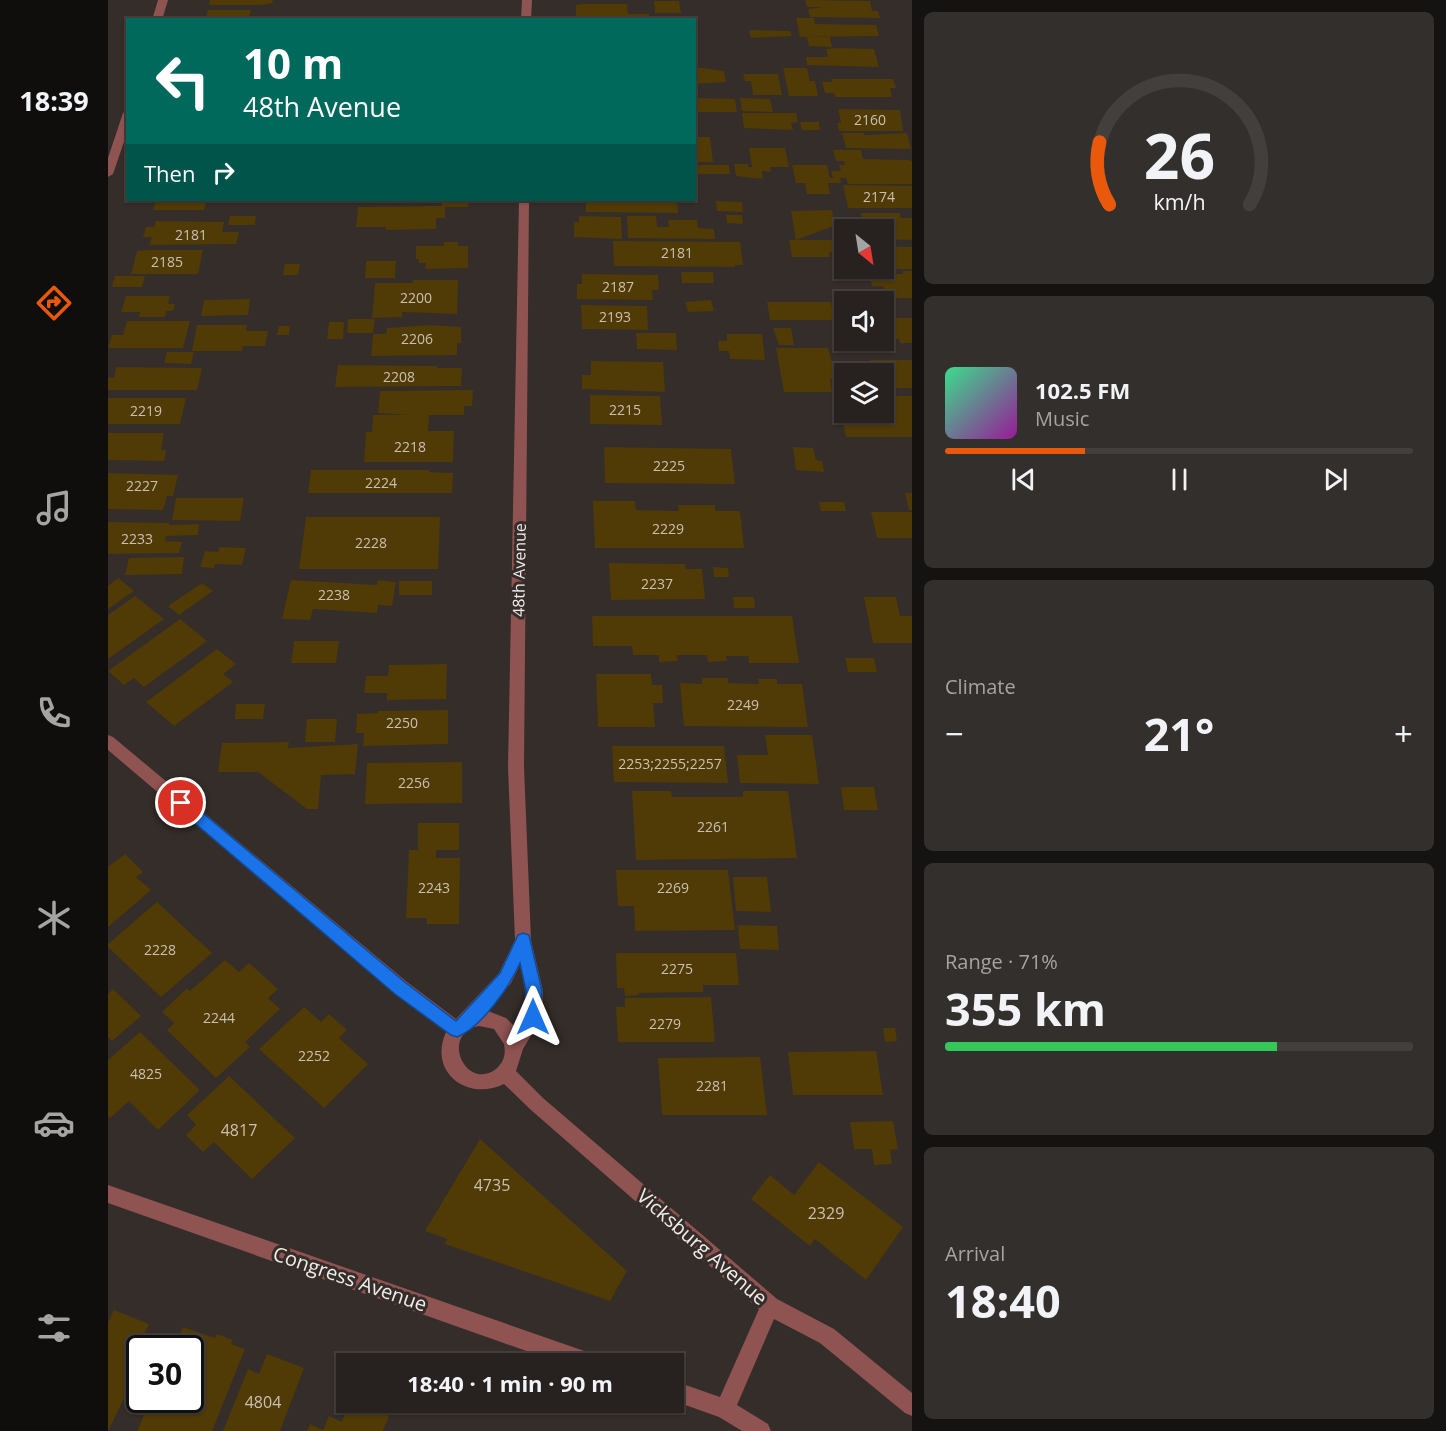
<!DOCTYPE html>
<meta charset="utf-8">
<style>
body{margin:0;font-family:"Open Sans",sans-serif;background:#332f2c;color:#f1f3f6;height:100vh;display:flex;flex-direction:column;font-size:22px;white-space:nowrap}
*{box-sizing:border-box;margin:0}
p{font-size:20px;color:#a4a4a4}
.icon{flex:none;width:33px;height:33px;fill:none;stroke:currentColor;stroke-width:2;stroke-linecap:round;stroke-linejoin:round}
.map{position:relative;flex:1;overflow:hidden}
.side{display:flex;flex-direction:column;gap:12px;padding:12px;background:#151311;width:534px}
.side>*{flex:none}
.guide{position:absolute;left:18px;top:18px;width:570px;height:183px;border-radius:0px;box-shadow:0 2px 4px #0004,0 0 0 2px #433f3d;background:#00695c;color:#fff;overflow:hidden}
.needle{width:39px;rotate:150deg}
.controls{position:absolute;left:726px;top:219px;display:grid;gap:12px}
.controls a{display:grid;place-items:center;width:60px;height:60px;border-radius:0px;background:#27221f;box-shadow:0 2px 4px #0004,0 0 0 2px #433f3d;font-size:30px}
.speed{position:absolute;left:18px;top:1335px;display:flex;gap:12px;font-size:30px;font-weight:700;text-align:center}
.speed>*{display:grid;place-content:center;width:78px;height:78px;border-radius:50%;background:#27221f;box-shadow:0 2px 4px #0004,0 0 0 2px #433f3d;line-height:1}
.speed .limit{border:3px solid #111;border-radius:9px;background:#fff;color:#111}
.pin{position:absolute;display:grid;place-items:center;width:51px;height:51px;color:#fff;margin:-26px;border:3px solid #fff;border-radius:50%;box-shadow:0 2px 6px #0007}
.me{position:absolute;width:66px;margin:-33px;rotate:0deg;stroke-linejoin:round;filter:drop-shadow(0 0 4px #0008)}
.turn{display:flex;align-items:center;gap:21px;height:126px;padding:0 18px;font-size:27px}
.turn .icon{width:78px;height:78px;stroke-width:2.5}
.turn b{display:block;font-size:42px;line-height:51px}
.then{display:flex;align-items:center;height:57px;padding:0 18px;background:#0003;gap:12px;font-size:22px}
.big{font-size:45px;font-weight:700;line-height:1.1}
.side .card{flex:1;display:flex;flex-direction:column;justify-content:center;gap:9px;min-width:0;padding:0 21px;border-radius:9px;background:#332f2c}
.side .dial{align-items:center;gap:0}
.dial svg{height:156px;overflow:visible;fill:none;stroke:#433f3d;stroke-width:7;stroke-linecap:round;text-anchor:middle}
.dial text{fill:#f1f3f6;stroke:none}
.song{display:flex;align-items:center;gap:18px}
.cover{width:72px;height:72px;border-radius:9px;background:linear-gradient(135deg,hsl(150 70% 55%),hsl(300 70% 35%))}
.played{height:6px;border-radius:3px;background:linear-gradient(90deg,#ea580c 30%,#433f3d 30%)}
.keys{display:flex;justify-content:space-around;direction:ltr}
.heat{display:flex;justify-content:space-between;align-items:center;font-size:33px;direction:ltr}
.charge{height:9px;border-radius:4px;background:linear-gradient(90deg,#34c759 71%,#433f3d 0)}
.trip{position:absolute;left:228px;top:1353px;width:348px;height:60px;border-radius:0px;background:#27221f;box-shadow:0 2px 4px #0004,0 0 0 2px #433f3d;font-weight:700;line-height:60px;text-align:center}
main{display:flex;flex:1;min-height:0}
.tab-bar{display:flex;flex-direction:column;width:108px;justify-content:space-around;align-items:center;background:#100e0c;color:#a4a4a4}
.tab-bar .icon{width:42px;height:42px}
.tab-bar .active{color:#ea580c}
.tab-bar b{font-size:27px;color:#f1f3f6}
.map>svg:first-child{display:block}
.building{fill:#503a06}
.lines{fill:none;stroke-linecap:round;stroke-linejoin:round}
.street{fill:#8f5352;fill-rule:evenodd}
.route{fill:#1a73e8;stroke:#114b97;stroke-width:1.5}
.labels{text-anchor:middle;stroke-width:6;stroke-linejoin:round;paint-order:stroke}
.number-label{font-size:14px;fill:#c9c0b1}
.street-label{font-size:16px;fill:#f1ecea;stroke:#342d29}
.near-number-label{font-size:16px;fill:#c9c0b1}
.near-street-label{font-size:20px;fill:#f1ecea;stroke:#342d29}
</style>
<main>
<nav class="tab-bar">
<b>18:39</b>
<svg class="icon active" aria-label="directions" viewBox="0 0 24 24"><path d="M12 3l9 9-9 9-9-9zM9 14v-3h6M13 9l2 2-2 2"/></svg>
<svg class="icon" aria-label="music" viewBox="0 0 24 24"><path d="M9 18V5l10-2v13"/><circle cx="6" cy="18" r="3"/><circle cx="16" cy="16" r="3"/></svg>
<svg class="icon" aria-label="phone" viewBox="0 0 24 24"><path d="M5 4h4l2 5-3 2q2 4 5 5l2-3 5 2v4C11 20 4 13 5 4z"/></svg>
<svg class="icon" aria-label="climate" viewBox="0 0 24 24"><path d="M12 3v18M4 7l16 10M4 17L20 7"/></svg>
<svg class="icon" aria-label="car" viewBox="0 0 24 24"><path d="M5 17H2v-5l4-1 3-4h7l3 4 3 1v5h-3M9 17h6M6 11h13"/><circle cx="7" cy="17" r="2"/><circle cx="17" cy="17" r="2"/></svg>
<svg class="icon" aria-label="filters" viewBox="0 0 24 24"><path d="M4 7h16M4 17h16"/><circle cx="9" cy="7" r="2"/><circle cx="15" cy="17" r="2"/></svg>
</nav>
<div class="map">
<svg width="804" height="1431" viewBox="0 0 804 1431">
<rect width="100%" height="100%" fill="#342d29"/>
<!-- building -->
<path class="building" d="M 102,0 L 165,0 L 164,3 L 154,5 L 101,5 Z
M 697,0 L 762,1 L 764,11 L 770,11 L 772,18 L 702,17 L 700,9 L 716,7 L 699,7 Z
M 546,1 L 571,1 L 573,13 L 547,13 Z
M 475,4 L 519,4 L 520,14 L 541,14 L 542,20 L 468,20 L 468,5 Z
M 100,10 L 143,10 L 141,18 L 97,20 Z
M 688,18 L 706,18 L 707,24 L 768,25 L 771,36 L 692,37 Z
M 641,30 L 682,31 L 684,36 L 643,38 Z
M 699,37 L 722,37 L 724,47 L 701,46 Z
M 729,48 L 766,49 L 771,67 L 699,65 L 698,57 L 720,57 L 718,49 Z
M 586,67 L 616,71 L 618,82 L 586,84 Z
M 675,68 L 699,68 L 702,81 L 707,81 L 710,96 L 681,96 Z
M 635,74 L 670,74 L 674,95 L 645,95 L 643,81 L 637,81 Z
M 723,79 L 785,79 L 788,88 L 782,88 L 784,97 L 727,97 L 726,93 L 717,93 L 714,82 L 724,82 Z
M 586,98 L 627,99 L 629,112 L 586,112 Z
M 632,98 L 662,99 L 665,112 L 634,111 Z
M 730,109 L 792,110 L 795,131 L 731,131 L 729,123 L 733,123 Z
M 634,113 L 688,113 L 690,122 L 683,123 L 685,130 L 636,128 Z
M 692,122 L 711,122 L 712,130 L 694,130 Z
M 734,133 L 756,133 L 756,135 L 799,133 L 803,149 L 738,148 Z
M 586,137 L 602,137 L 605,162 L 586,162 Z
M 641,148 L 677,148 L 681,167 L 662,167 L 663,172 L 654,171 L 655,179 L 628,176 L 626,164 L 640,164 L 640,167 L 644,167 Z
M 725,150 L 753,150 L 755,159 L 801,160 L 804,161 L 804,184 L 740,184 L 738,178 L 732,178 L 733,183 L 720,183 L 722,194 L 699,194 L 697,183 L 688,183 L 684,165 L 719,165 L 722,178 L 725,178 L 723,171 L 733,171 L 731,165 L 737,165 L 736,161 L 728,161 Z
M 586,165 L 621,165 L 622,174 L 586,174 Z
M 735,185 L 804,186 L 804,208 L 740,208 Z
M 48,200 L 110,200 L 110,202 L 98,202 L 96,210 L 45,210 Z
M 334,200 L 361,200 L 360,207 L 337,207 L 337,218 L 328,218 L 328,229 L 278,230 L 278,227 L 248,227 L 250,207 L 334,206 Z
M 478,200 L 569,200 L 570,213 L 478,212 Z
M 608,201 L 634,202 L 635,212 L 609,211 Z
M 724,210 L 725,217 L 731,224 L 688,240 L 683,211 Z
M 753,213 L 792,213 L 793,218 L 804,218 L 804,240 L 776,239 L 776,230 L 749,230 L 747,219 L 754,219 Z
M 618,215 L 634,215 L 635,224 L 619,223 Z
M 122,216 L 148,216 L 147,225 L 120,225 Z
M 471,216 L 513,217 L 514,239 L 466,237 L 466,222 L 471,222 Z
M 519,216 L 548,216 L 549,227 L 561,227 L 560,220 L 589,220 L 590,228 L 606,229 L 607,239 L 520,238 Z
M 48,221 L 116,222 L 114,232 L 131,232 L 128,244 L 41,245 L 44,237 L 35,237 L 38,227 L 46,227 Z
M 681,240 L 736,240 L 736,252 L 721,252 L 722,257 L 684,257 Z
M 505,241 L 632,242 L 635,265 L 627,265 L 627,267 L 506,266 Z
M 336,242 L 350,242 L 350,246 L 360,246 L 360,268 L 317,269 L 318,263 L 311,263 L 311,259 L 308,259 L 308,246 L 336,246 Z
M 776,247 L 804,247 L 804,269 L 776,269 Z
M 41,250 L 95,250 L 90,274 L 23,274 L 29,251 Z
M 258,261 L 288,261 L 287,278 L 257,278 Z
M 177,264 L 192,264 L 190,275 L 175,275 Z
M 795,271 L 804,271 L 804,298 L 779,298 L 775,286 L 764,286 L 761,274 L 795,274 Z
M 573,272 L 605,272 L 606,283 L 574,283 Z
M 474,274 L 550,275 L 551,290 L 544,290 L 545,300 L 469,299 L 469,284 L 474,284 Z
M 7,276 L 37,276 L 34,287 L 4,287 Z
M 305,280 L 350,280 L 349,314 L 294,312 L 294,317 L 264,318 L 267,283 L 305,283 Z
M 18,296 L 62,296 L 60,304 L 67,304 L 65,311 L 58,311 L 57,317 L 31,317 L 32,312 L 13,312 Z
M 142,299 L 140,315 L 93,316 L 96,300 Z
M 603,300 L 606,311 L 580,312 L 577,302 Z
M 659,302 L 723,302 L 726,320 L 662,320 Z
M 473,305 L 539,306 L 540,330 L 474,329 Z
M 776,318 L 804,318 L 804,343 L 792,343 L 791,339 L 776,337 Z
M 240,319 L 267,319 L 265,333 L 239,333 Z
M 19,321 L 82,321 L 75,348 L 0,348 L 4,335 L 15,335 Z
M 221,322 L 236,322 L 235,339 L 219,339 Z
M 89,325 L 139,325 L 138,331 L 160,331 L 157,346 L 135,346 L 134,351 L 84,351 Z
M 321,325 L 353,327 L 353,343 L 349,343 L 349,355 L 263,356 L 265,334 L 278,334 L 279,328 Z
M 171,326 L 182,326 L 181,335 L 169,335 Z
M 665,328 L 683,328 L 686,345 L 671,345 Z
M 528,333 L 568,333 L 569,350 L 529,349 Z
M 619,334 L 654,334 L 657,360 L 622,359 L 621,351 L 611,351 L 610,341 L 619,341 Z
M 668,348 L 720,348 L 729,379 L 722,379 L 724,392 L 676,392 Z
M 59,352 L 86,352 L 83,364 L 56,363 Z
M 762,360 L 804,360 L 804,388 L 786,388 L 787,392 L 776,392 L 776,374 L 765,374 Z
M 483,361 L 555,362 L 557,392 L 474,389 L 474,375 L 483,375 Z
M 230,365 L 329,366 L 329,368 L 354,368 L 353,386 L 227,387 Z
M 8,367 L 94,368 L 89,390 L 0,390 L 0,377 L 6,378 Z
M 365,390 L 364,406 L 356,406 L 356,415 L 321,415 L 320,431 L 346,431 L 345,462 L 256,462 L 258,432 L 264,432 L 265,415 L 300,415 L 270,413 L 272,391 Z
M 482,395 L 552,396 L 554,425 L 482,424 Z
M 730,396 L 736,396 L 736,412 L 776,412 L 776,396 L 804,396 L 804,437 L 738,437 Z
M 0,398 L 78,398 L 72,424 L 0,424 Z
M 0,433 L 56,433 L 53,450 L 58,450 L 56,461 L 0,460 Z
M 496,447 L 623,449 L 627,484 L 497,483 Z
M 685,447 L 705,448 L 708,460 L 714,461 L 716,472 L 688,470 Z
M 203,470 L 321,470 L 321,472 L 345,473 L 344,493 L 200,493 Z
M 0,473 L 70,475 L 65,496 L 59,496 L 55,510 L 0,509 Z
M 797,493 L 804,493 L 804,510 L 801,510 Z
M 68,498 L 136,498 L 132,521 L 64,520 Z
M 485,501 L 527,501 L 528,510 L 571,511 L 570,505 L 607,505 L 607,511 L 632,511 L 636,548 L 487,548 Z
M 711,502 L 736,502 L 738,511 L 713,511 Z
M 763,512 L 804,512 L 804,538 L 769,538 Z
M 198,517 L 332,517 L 330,569 L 191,569 Z
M 0,522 L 61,523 L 61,525 L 91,524 L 90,535 L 58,536 L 57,541 L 74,542 L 71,553 L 0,554 Z
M 112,547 L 138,548 L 134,565 L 107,564 L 106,568 L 92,567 L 97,551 L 110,552 Z
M 76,557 L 74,574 L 17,575 L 21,558 Z
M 501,563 L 577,564 L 578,569 L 594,569 L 597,599 L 503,600 Z
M 605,567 L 620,568 L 621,577 L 606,577 Z
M 10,578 L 26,591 L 0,609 L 0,586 Z
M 183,580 L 269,585 L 270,580 L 288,582 L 284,606 L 270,605 L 269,613 L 205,609 L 202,620 L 174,619 Z
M 291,581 L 324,581 L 324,595 L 291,595 Z
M 94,583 L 105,591 L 71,615 L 60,606 Z
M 27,596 L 56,619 L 0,659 L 0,615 Z
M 625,597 L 646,597 L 647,608 L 626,608 Z
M 756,597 L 788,597 L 792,616 L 804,616 L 804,643 L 765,643 Z
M 484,616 L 684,616 L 691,663 L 641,663 L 640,656 L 618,656 L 619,661 L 600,662 L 599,655 L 569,655 L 570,661 L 551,662 L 551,655 L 525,655 L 524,646 L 485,646 Z
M 72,619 L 99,641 L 36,687 L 26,678 L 16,685 L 0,671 Z
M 186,641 L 231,641 L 228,663 L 183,663 Z
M 109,649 L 128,664 L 115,674 L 125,682 L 66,726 L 38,702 Z
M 737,658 L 766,658 L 769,672 L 740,672 Z
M 339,664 L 338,699 L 279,700 L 279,693 L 256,693 L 258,676 L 280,676 L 281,665 Z
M 488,674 L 543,674 L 544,685 L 554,685 L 555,703 L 545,703 L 547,727 L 490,727 Z
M 594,678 L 620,678 L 620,683 L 651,684 L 650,679 L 669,679 L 669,684 L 694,684 L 700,727 L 576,726 L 572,683 L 594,684 Z
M 128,704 L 157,704 L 155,719 L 127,719 Z
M 340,710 L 340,744 L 255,746 L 256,733 L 248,733 L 249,714 L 270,713 L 270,711 Z
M 199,719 L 229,719 L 227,742 L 197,742 Z
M 657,735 L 704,735 L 711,784 L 632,783 L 629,755 L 660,755 Z
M 181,742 L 180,748 L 250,744 L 247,774 L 213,775 L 210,809 L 199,809 L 150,772 L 110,772 L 114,743 Z
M 504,746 L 616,746 L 620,783 L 506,782 Z
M 354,762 L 354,803 L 257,804 L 259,763 Z
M 733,787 L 766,787 L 770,810 L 736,810 Z
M 524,791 L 563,791 L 564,797 L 635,797 L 635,791 L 680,791 L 689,858 L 528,860 Z
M 310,823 L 351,823 L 351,850 L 328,850 L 328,858 L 352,858 L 351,924 L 319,924 L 319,918 L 298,918 L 301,850 L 310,850 Z
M 17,854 L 35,872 L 28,877 L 43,890 L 0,927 L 0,867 Z
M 508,870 L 620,870 L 627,930 L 527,931 L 526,906 L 510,906 Z
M 625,877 L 659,877 L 663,912 L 628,911 Z
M 49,902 L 104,953 L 53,997 L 0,947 L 0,944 Z
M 630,925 L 669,926 L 671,950 L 632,949 Z
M 508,953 L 628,953 L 631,985 L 595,985 L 595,992 L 530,993 L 531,995 L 517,996 L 516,988 L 509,988 Z
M 117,960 L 131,972 L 141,963 L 170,989 L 160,998 L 172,1009 L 137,1042 L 142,1047 L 108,1078 L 59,1030 L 66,1023 L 54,1012 L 79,988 L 82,991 Z
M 5,989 L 33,1016 L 4,1041 L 0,1037 L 0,994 Z
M 603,997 L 607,1042 L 510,1042 L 508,1007 L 517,1007 L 517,998 Z
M 196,1007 L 213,1022 L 221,1014 L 239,1030 L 231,1038 L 260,1064 L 216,1108 L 151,1049 Z
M 775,1028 L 787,1028 L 789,1041 L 777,1042 Z
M 32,1032 L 92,1090 L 50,1130 L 21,1101 L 2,1118 L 0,1116 L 0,1060 Z
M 768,1051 L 775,1095 L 685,1095 L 680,1052 Z
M 652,1057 L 659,1115 L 554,1115 L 550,1058 Z
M 121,1076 L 187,1138 L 144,1179 L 106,1142 L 95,1152 L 78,1135 L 88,1125 L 79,1115 Z
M 785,1121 L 790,1149 L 782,1150 L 784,1164 L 766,1165 L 764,1149 L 746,1149 L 742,1122 Z
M 372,1139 L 519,1271 L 502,1301 L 337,1244 L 339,1239 L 317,1231 Z
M 711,1162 L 795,1227 L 758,1280 L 707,1239 L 702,1246 L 643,1199 L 662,1175 L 686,1195 Z
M 6,1310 L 41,1324 L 16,1379 L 24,1382 L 0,1431 L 0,1322 Z
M 75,1327 L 107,1338 L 109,1334 L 125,1340 L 123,1344 L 137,1349 L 104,1431 L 29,1431 L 43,1400 L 82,1400 L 82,1348 L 65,1348 Z
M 159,1354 L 196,1368 L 172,1431 L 115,1431 L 140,1369 L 151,1374 Z
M 241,1402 L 249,1402 L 281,1416 L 275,1431 L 199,1431 L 202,1424 L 215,1430 L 221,1416 L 234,1422 Z"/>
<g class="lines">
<!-- street -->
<path class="street" d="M 50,0 L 60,0 L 54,20 L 44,20 Z
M 414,0 L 424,0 L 423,20 L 413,20 Z
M 20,110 L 20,130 L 5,174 L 0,177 L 0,158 L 15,113 Z
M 411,200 L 421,200 L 416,767 L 423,940 L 435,991 L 434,1017 L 415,1049 L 408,1071 L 435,1098 L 669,1299 L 726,1329 L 804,1393 L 804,1416 L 797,1413 L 712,1343 L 666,1319 L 629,1405 L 660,1424 L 663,1431 L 634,1431 L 611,1417 L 566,1401 L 566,1381 L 612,1397 L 651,1309 L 423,1110 L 396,1084 C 359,1102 320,1072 338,1032 L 287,994 L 0,750 L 0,735 L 5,737 L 299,982 L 348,1019 L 391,973 L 407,940 L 400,767 ZM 412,965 C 417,990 423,1006 408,1028 L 398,1018 L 380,1011 L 403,983 ZM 371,1026 L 386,1029 L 396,1044 C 398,1054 396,1062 388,1069 C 358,1092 331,1034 371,1026 Z
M 0,1185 L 485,1354 L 492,1357 L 495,1364 L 455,1364 L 0,1203 Z"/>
</g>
<!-- route -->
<path class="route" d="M 73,797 L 78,799 L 298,983 L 348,1021 L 392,973 L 410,935 L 415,933 L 421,935 L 434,991 L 431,1022 L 425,1024 L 420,1022 L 417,1017 L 418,991 L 412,963 C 402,986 373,1028 349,1037 L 343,1035 L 287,994 L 68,807 L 66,803 L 68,799 Z"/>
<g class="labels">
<!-- number labels -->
<g class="number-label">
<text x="762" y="125">2160</text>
<text x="771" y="202">2174</text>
<text x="83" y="240">2181</text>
<text x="569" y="258">2181</text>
<text x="59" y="267">2185</text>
<text x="510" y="292">2187</text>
<text x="308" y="303">2200</text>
<text x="507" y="322">2193</text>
<text x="309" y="344">2206</text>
<text x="291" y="382">2208</text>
<text x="517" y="415">2215</text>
<text x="38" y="416">2219</text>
<text x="302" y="452">2218</text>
<text x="561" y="471">2225</text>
<text x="273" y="488">2224</text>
<text x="34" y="491">2227</text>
<text x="560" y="534">2229</text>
<text x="29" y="544">2233</text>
<text x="263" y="548">2228</text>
<text x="549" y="589">2237</text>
<text x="226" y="600">2238</text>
<text x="635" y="710">2249</text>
<text x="294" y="728">2250</text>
<text x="562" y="769">2253;2255;2257</text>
<text x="306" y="788">2256</text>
<text x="605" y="832">2261</text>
<text x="326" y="893">2243</text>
<text x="565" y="893">2269</text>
<text x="52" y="955">2228</text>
<text x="569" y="974">2275</text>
<text x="111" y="1023">2244</text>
<text x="557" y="1029">2279</text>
<text x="206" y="1061">2252</text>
<text x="38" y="1079">4825</text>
<text x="604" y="1091">2281</text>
</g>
<!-- street labels -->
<g class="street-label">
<text transform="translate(411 570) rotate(-89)" y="6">48th Avenue</text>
</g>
<!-- near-number labels -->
<g class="near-number-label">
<text x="131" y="1136">4817</text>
<text x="384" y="1191">4735</text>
<text x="718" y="1219">2329</text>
<text x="155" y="1408">4804</text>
</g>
<!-- near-street labels -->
<g class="near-street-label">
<text transform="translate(594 1247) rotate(41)" y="7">Vicksburg Avenue</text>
<text transform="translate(242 1279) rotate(19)" y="7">Congress Avenue</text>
</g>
</g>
</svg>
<div class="controls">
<a><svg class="needle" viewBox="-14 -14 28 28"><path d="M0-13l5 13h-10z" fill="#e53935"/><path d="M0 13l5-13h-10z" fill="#a4a4a4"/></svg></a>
<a><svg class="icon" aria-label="sound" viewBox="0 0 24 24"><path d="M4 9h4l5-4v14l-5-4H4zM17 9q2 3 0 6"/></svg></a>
<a><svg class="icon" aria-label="layers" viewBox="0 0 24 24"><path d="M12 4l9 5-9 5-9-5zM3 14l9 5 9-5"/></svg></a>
</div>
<div class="speed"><div class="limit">30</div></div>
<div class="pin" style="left:73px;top:803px;background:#d93025"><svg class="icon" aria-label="arrive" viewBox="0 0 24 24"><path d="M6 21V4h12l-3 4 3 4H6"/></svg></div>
<svg class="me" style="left:425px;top:1017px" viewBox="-20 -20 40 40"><path d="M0-17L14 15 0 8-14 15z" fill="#1a73e8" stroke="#fff" stroke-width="4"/></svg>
<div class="trip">18:40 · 1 min · 90 m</div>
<div class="guide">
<div class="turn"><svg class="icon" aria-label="left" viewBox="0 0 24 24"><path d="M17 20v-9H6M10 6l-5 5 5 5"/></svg><div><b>10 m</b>48th Avenue</div></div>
<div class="then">Then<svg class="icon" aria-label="right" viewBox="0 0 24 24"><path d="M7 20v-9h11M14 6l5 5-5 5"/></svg></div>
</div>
</div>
<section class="side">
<div class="card dial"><svg viewBox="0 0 100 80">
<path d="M14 69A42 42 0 1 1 86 69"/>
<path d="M14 69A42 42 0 0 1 9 37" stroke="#ea580c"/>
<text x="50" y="56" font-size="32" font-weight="700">26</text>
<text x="50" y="72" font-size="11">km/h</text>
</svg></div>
<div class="card">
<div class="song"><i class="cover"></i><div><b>102.5 FM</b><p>Music</p></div></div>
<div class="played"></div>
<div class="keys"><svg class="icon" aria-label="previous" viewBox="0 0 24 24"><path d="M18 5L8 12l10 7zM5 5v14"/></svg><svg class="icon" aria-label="pause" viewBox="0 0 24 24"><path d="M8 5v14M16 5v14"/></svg><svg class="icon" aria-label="next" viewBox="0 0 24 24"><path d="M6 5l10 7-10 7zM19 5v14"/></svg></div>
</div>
<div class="card"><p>Climate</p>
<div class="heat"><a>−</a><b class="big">21°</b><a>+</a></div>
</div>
<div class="card"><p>Range · 71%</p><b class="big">355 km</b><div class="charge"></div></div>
<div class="card"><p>Arrival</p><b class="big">18:40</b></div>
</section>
</main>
